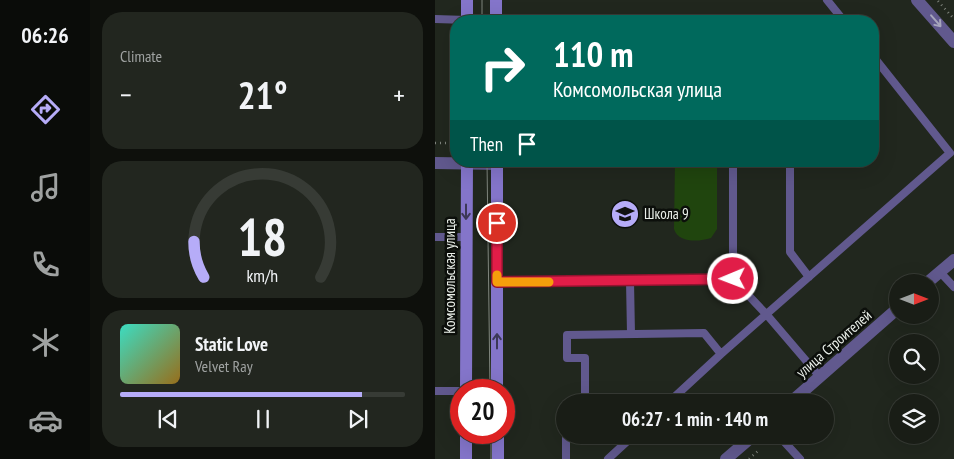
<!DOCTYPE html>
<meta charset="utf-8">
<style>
body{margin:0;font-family:"PT Sans Narrow",sans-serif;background:#22261f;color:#f1f3f6;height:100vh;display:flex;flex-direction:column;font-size:19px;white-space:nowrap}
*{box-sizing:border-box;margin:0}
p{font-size:16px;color:#9fa2a1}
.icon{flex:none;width:28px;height:28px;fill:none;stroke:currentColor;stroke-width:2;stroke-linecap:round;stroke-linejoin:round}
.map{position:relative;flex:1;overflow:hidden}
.sheet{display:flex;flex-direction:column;gap:12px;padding:12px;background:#0e100c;width:345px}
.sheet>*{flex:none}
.top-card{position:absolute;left:15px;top:15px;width:429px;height:152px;border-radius:20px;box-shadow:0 5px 20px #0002,0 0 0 1px #373b35;background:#00695c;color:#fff;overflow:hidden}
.needle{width:32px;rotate:90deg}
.controls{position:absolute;left:454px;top:274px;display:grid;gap:10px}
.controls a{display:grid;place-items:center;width:50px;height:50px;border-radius:50%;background:#191d16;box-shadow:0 5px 20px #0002,0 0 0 1px #373b35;font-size:25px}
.speed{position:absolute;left:15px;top:379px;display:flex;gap:10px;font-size:25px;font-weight:700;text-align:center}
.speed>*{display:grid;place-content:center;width:65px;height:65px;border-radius:50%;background:#191d16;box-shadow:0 5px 20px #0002,0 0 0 1px #373b35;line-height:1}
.speed .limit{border:8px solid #d22;background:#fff;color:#111}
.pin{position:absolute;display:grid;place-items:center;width:42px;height:42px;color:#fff;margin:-21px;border:2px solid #fff;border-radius:50%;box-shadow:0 1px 5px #0007}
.me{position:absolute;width:55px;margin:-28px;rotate:269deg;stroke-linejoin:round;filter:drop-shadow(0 0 4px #0008)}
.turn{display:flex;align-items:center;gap:18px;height:105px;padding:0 20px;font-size:22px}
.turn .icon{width:65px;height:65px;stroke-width:2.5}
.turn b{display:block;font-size:35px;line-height:42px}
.then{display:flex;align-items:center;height:48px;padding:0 20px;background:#0003;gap:10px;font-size:19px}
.big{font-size:38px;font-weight:700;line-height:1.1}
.sheet .widget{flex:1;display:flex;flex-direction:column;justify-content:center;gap:8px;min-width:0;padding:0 18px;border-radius:20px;background:#22261f}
.sheet .dial{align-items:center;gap:0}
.dial svg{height:130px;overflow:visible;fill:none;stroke:#373b35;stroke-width:7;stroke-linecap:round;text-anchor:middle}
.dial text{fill:#f1f3f6;stroke:none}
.song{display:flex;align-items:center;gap:15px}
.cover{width:60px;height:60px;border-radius:8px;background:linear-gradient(135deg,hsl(170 70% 55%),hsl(40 70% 35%))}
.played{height:5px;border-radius:2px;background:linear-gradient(90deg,#b6acf8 85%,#373b35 85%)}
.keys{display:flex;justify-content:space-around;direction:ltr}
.heat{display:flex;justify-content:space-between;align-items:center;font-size:28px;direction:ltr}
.trip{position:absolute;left:121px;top:394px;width:278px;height:50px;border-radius:25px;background:#191d16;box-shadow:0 5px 20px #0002,0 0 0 1px #373b35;font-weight:700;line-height:50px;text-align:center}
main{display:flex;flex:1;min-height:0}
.dock{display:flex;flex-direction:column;width:90px;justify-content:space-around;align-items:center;background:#0a0c09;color:#9fa2a1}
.dock .icon{width:35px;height:35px}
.dock .on{color:#b6acf8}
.dock b{font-size:22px;color:#f1f3f6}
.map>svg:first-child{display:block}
.green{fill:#20450e}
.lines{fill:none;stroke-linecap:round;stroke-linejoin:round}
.path{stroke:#7f847d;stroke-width:2.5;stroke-dasharray:1 4;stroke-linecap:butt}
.service{stroke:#61598e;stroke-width:8}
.minor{stroke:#61598e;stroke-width:12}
.tertiary{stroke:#61598e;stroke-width:12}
.secondary{stroke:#8475ca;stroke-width:12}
.tram{stroke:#7f857d;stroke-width:1}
.oneway{stroke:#a6a5bc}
.oneway2{stroke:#3c3857}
.route-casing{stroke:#92132f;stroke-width:12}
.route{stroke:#e11d48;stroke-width:9}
.slow{stroke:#f59e0b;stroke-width:9}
.labels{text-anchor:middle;stroke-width:5;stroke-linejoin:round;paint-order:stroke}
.poi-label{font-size:15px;fill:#ecf1eb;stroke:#0c0f0b;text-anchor:start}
.street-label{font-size:15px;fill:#ecf1eb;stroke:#0c0f0b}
</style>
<main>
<nav class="dock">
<b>06:26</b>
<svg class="icon on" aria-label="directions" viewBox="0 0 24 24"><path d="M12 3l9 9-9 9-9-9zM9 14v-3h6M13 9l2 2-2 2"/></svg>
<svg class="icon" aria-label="music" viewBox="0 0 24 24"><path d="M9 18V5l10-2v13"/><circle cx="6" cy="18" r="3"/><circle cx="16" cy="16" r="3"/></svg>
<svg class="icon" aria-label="phone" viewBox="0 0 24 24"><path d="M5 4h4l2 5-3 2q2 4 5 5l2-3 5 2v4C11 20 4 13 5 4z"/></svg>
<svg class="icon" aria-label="climate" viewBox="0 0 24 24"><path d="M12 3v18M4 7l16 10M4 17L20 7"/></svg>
<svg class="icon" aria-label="car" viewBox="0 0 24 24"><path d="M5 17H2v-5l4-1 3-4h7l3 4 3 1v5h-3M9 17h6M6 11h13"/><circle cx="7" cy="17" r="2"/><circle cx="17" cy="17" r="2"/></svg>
</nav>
<section class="sheet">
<div class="widget"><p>Climate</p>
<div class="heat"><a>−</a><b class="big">21°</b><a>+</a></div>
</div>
<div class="widget dial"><svg viewBox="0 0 100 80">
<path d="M14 69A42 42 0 1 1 86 69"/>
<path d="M14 69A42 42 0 0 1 8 47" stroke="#b6acf8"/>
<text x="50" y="56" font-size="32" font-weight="700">18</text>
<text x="50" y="72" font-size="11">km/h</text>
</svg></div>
<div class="widget">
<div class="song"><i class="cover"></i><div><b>Static Love</b><p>Velvet Ray</p></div></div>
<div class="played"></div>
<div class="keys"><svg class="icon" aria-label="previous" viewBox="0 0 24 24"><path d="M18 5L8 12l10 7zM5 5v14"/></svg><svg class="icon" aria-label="pause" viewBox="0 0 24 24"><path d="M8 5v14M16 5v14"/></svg><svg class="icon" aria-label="next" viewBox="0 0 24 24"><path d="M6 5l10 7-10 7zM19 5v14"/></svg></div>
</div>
</section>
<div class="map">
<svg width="519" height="459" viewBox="0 0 519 459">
<rect width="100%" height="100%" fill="#21271e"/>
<!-- green -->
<path class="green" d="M 240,161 L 282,161 L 282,229 L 276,238 C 264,242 243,243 239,229 Z"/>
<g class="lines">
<!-- path -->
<path class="path" d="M 503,1 L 519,19
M 0,143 L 19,143 L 19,29
M 19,402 L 19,427
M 71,422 L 71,398
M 314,459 L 323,451"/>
<!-- service -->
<path class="service" d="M 392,0 L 409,21
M 0,19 L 32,20
M 355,161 L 355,252 L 374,277
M 0,237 L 31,237
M 505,272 L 519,287
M 298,279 L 332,315 L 385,377
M 195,281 L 196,334
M 62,282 L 298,279 L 298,161
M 0,391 L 26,391
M 150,402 L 150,358 L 132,358 L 132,335 L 269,333 L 286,354
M 234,402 L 286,354 L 515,153 L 438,56
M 343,435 L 365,459
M 131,459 L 131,435
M 173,459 L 199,435"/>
<!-- minor -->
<path class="minor" d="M 482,0 L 519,42
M 0,163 L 62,164"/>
<!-- tertiary -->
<path class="tertiary" d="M 493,282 L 519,260
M 356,402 L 462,309
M 291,459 L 319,435"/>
<!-- secondary -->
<path class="secondary" d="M 61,0 L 61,21
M 32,21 L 32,0
M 62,161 L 62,390
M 31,390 L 32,161
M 31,432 L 31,459
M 63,432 L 63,459"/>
<!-- tram -->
<path class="tram" d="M 47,0 L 47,21
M 52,161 L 55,390
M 56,432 L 56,459"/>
</g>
<!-- one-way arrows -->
<defs><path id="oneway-shaft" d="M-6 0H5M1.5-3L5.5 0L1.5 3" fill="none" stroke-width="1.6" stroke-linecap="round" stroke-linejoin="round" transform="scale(1.25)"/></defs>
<use class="oneway" href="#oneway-shaft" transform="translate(501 21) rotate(49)"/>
<g class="oneway2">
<use href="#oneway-shaft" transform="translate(31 212) rotate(90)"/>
<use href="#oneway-shaft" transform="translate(62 341) rotate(-90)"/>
</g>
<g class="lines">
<defs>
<path id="route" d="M 62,223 L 62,282 L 298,279"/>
</defs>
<!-- route casing -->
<use href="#route" class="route-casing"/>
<!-- route -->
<use href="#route" class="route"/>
<!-- slow -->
<path class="slow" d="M 62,275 L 62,282 L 114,282"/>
</g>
<!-- icons -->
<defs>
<symbol id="school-disc" viewBox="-11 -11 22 22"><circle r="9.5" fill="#b6acf8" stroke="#0c0f0b"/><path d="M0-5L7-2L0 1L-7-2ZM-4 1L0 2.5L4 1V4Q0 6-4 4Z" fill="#111"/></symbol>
</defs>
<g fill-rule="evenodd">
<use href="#school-disc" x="174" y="198" width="32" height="32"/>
</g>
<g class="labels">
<!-- poi labels -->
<g class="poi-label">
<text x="209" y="219">Школа 9</text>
</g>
<!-- street labels -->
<g class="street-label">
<text transform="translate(15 276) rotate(-90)" y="5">Комсомольская улица</text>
<text transform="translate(399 344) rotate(-41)" y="5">улица Строителей</text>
</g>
</g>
</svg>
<div class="controls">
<a><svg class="needle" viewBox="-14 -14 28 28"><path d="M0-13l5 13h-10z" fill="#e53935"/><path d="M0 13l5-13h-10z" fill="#9fa2a1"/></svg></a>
<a><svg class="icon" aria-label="search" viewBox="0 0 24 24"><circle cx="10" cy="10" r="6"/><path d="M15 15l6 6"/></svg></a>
<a><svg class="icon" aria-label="layers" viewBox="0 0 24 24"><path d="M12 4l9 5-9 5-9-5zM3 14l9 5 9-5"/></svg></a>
</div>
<div class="speed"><div class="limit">20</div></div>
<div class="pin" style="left:62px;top:223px;background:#d93025"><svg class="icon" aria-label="arrive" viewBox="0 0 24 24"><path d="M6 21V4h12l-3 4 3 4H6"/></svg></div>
<svg class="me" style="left:298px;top:279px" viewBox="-20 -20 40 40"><circle r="17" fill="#e11d48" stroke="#fff" stroke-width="3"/><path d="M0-11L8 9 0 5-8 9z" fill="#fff"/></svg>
<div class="trip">06:27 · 1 min · 140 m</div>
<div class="top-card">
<div class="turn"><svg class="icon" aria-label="right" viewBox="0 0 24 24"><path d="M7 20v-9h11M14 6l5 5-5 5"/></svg><div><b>110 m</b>Комсомольская улица</div></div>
<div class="then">Then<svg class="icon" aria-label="arrive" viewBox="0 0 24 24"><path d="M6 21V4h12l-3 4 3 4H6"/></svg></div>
</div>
</div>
</main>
